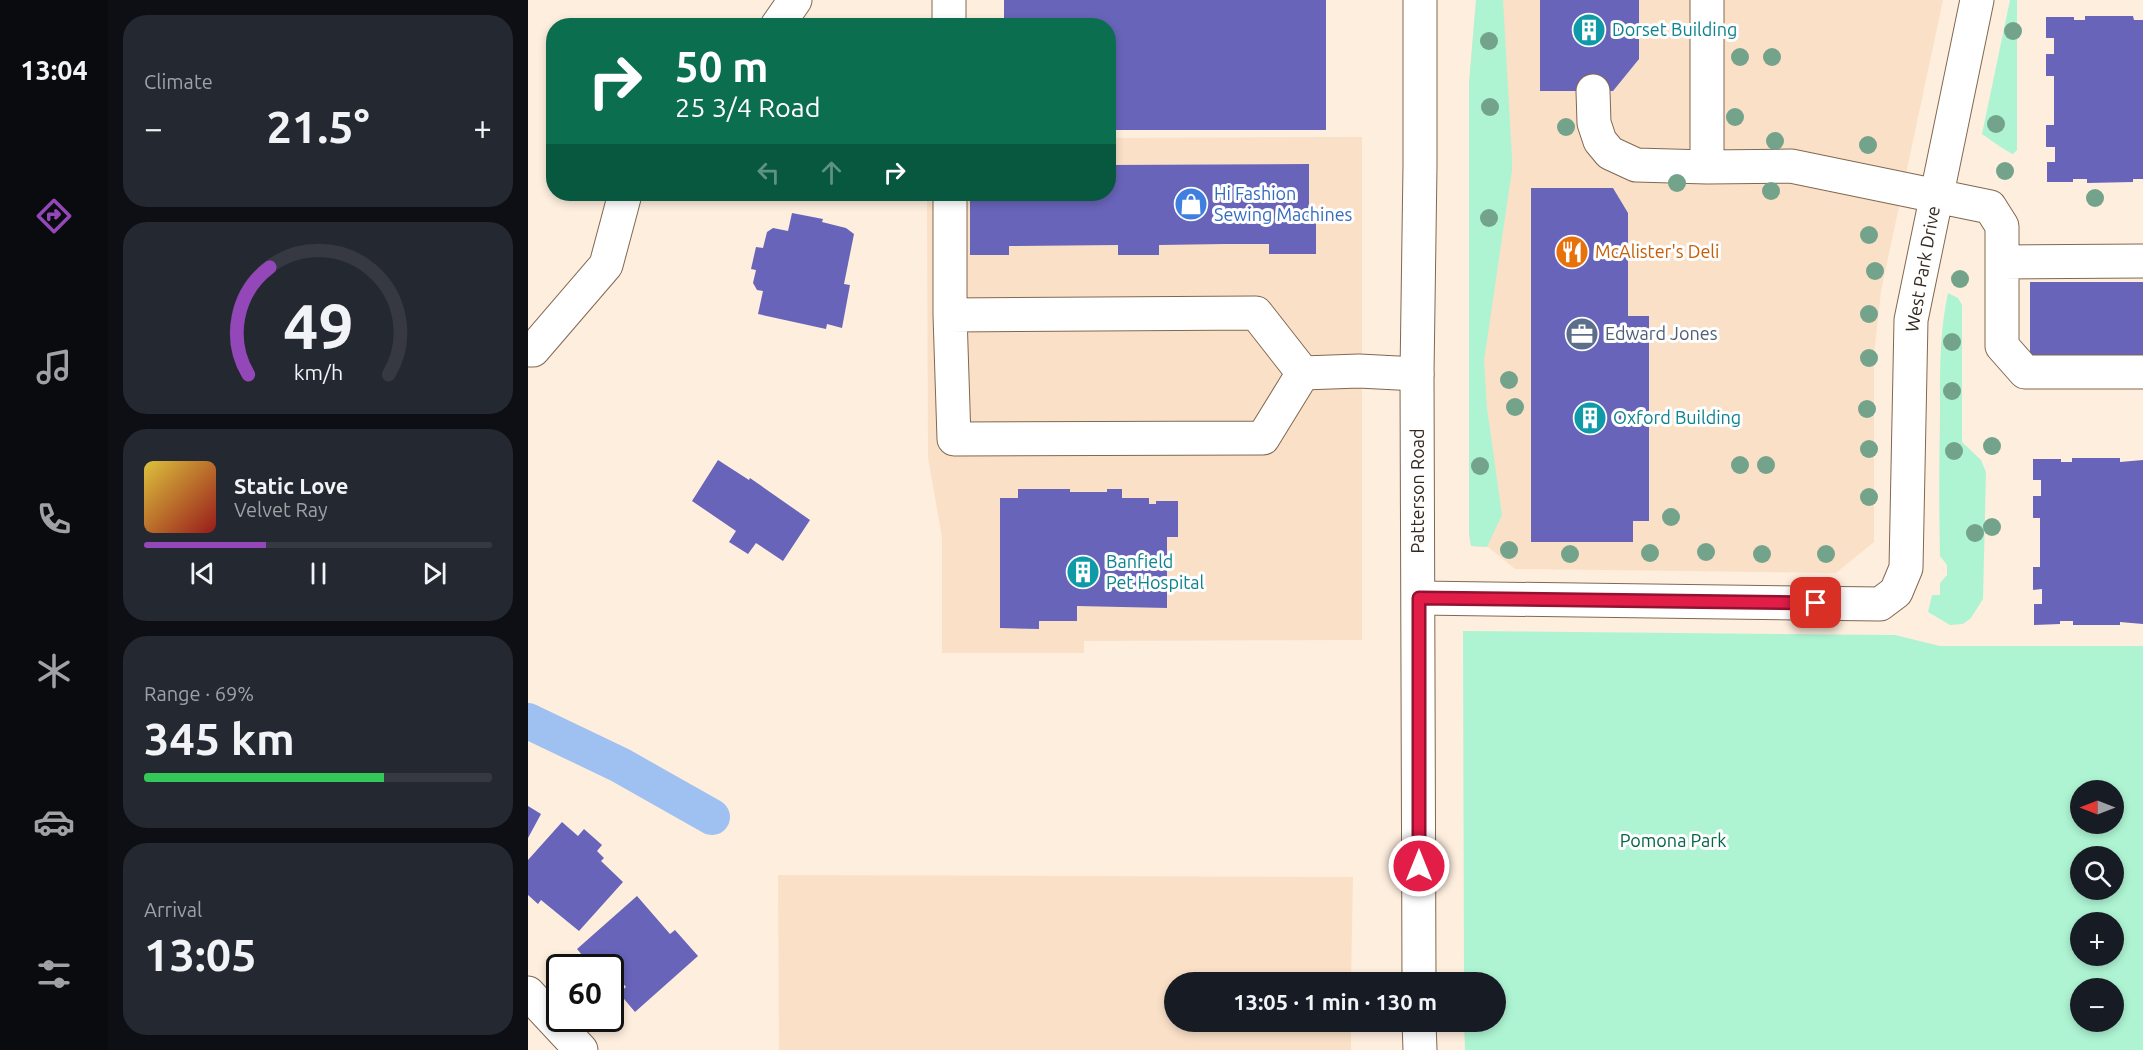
<!DOCTYPE html>
<meta charset="utf-8">
<style>
body{margin:0;font-family:Ubuntu,sans-serif;background:#242831;color:#f1f3f6;height:100vh;display:flex;flex-direction:column;font-size:22px;white-space:nowrap}
*{box-sizing:border-box;margin:0}
p{font-size:20px;color:#9ea1a6}
.icon{flex:none;width:33px;height:33px;fill:none;stroke:currentColor;stroke-width:2;stroke-linecap:round;stroke-linejoin:round}
.map{position:relative;flex:1;overflow:hidden}
.panel{display:flex;flex-direction:column;gap:15px;padding:15px;background:#0d0f14;width:420px}
.panel>*{flex:none}
.top-card{position:absolute;left:18px;top:18px;width:570px;height:183px;border-radius:24px;box-shadow:0 3px 9px #0003;background:#0b6e4f;color:#fff;overflow:hidden}
.needle{width:39px;rotate:270deg}
.fabs{position:absolute;left:1542px;top:780px;display:grid;gap:12px}
.fabs a{display:grid;place-items:center;width:54px;height:54px;border-radius:50%;background:#171b24;box-shadow:0 3px 9px #0003;font-size:30px}
.speed{position:absolute;left:18px;top:954px;display:flex;gap:12px;font-size:30px;font-weight:700;text-align:center}
.speed>*{display:grid;place-content:center;width:78px;height:78px;border-radius:50%;background:#171b24;box-shadow:0 3px 9px #0003;line-height:1}
.speed .limit{border:3px solid #111;border-radius:9px;background:#fff;color:#111}
.pin{position:absolute;display:grid;place-items:center;width:51px;height:51px;color:#fff;margin:-26px;border-radius:12px;box-shadow:0 3px 9px #0006}
.me{position:absolute;width:66px;margin:-33px;rotate:0deg;stroke-linejoin:round;filter:drop-shadow(0 0 4px #0008)}
.turn{display:flex;align-items:center;gap:21px;height:126px;padding:0 30px;font-size:27px}
.turn .icon{width:78px;height:78px;stroke-width:2.5}
.turn b{display:block;font-size:42px;line-height:51px}
.lanes{display:flex;align-items:center;height:57px;padding:0 30px;background:#0003;justify-content:center;gap:30px;direction:ltr}
.lanes .off{opacity:.35}
.big{font-size:45px;font-weight:700;line-height:1.1}
.panel .tile{flex:1;display:flex;flex-direction:column;justify-content:center;gap:9px;min-width:0;padding:0 21px;border-radius:24px;background:#242831}
.panel .dial{align-items:center;gap:0}
.dial svg{height:156px;overflow:visible;fill:none;stroke:#363941;stroke-width:7;stroke-linecap:round;text-anchor:middle}
.dial text{fill:#f1f3f6;stroke:none}
.song{display:flex;align-items:center;gap:18px}
.cover{width:72px;height:72px;border-radius:9px;background:linear-gradient(135deg,hsl(50 70% 55%),hsl(0 70% 35%))}
.played{height:6px;border-radius:3px;background:linear-gradient(90deg,#9347b8 35%,#363941 35%)}
.keys{display:flex;justify-content:space-around;direction:ltr}
.heat{display:flex;justify-content:space-between;align-items:center;font-size:33px;direction:ltr}
.charge{height:9px;border-radius:4px;background:linear-gradient(90deg,#34c759 69%,#363941 0)}
.trip{position:absolute;left:636px;top:972px;width:342px;height:60px;border-radius:30px;background:#171b24;box-shadow:0 3px 9px #0003;font-weight:700;line-height:60px;text-align:center}
main{display:flex;flex:1;min-height:0}
.tabs{display:flex;flex-direction:column;width:108px;justify-content:space-around;align-items:center;background:#090b0e;color:#9ea1a6}
.tabs .icon{width:42px;height:42px}
.tabs .active{color:#9347b8}
.tabs b{font-size:27px;color:#f1f3f6}
.map>svg:first-child{display:block}
.built{fill:#fae0c7}
.green{fill:#aef4d3;fill-rule:evenodd}
.lines{fill:none;stroke-linecap:round;stroke-linejoin:round}
.canal{stroke:#9fc1f1;stroke-width:36}
.building{fill:#6864b9}
.minor-casing{stroke:#806851;stroke-width:35}
.major-casing{stroke:#806851;stroke-width:35}
.minor{stroke:#fff;stroke-width:33}
.major{stroke:#fff;stroke-width:33}
.tree{fill:#73a38b}
.route-casing{stroke:#92132f;stroke-width:15}
.route{stroke:#e11d48;stroke-width:10}
.labels{text-anchor:middle;stroke-width:6;stroke-linejoin:round;paint-order:stroke}
.culture-label{font-size:18px;fill:#0d838f;stroke:#fefefe;text-anchor:start}
.shop-label{font-size:18px;fill:#366cbe;stroke:#fefefe;text-anchor:start}
.food-label{font-size:18px;fill:#c56008;stroke:#fefefe;text-anchor:start}
.street-label{font-size:18px;fill:#33291f;stroke:#fefefe}
.service-label{font-size:18px;fill:#4e5e75;stroke:#fefefe;text-anchor:start}
.park-label{font-size:18px;fill:#026647;stroke:#fefefe}
</style>
<main>
<nav class="tabs">
<b>13:04</b>
<svg class="icon active" aria-label="directions" viewBox="0 0 24 24"><path d="M12 3l9 9-9 9-9-9zM9 14v-3h6M13 9l2 2-2 2"/></svg>
<svg class="icon" aria-label="music" viewBox="0 0 24 24"><path d="M9 18V5l10-2v13"/><circle cx="6" cy="18" r="3"/><circle cx="16" cy="16" r="3"/></svg>
<svg class="icon" aria-label="phone" viewBox="0 0 24 24"><path d="M5 4h4l2 5-3 2q2 4 5 5l2-3 5 2v4C11 20 4 13 5 4z"/></svg>
<svg class="icon" aria-label="climate" viewBox="0 0 24 24"><path d="M12 3v18M4 7l16 10M4 17L20 7"/></svg>
<svg class="icon" aria-label="car" viewBox="0 0 24 24"><path d="M5 17H2v-5l4-1 3-4h7l3 4 3 1v5h-3M9 17h6M6 11h13"/><circle cx="7" cy="17" r="2"/><circle cx="17" cy="17" r="2"/></svg>
<svg class="icon" aria-label="filters" viewBox="0 0 24 24"><path d="M4 7h16M4 17h16"/><circle cx="9" cy="7" r="2"/><circle cx="15" cy="17" r="2"/></svg>
</nav>
<section class="panel">
<div class="tile"><p>Climate</p>
<div class="heat"><a>−</a><b class="big">21.5°</b><a>+</a></div>
</div>
<div class="tile dial"><svg viewBox="0 0 100 80">
<path d="M14 69A42 42 0 1 1 86 69"/>
<path d="M14 69A42 42 0 0 1 25 14" stroke="#9347b8"/>
<text x="50" y="56" font-size="32" font-weight="700">49</text>
<text x="50" y="72" font-size="11">km/h</text>
</svg></div>
<div class="tile">
<div class="song"><i class="cover"></i><div><b>Static Love</b><p>Velvet Ray</p></div></div>
<div class="played"></div>
<div class="keys"><svg class="icon" aria-label="previous" viewBox="0 0 24 24"><path d="M18 5L8 12l10 7zM5 5v14"/></svg><svg class="icon" aria-label="pause" viewBox="0 0 24 24"><path d="M8 5v14M16 5v14"/></svg><svg class="icon" aria-label="next" viewBox="0 0 24 24"><path d="M6 5l10 7-10 7zM19 5v14"/></svg></div>
</div>
<div class="tile"><p>Range · 69%</p><b class="big">345 km</b><div class="charge"></div></div>
<div class="tile"><p>Arrival</p><b class="big">13:05</b></div>
</section>
<div class="map">
<svg width="1615" height="1050" viewBox="0 0 1615 1050">
<rect width="100%" height="100%" fill="#feeede"/>
<!-- built -->
<path class="built" d="M 948,0 L 1415,0 L 1353,291 L 1346,354 L 1346,542 L 1308,573 L 987,569 L 960,547 L 943,546 L 941,534 L 941,83 Z
M 834,137 L 834,640 L 556,641 L 556,653 L 414,653 L 414,537 L 400,458 L 399,194 L 580,194 L 581,138 Z
M 250,875 L 825,877 L 823,982 L 646,982 L 646,1022 L 823,1022 L 823,1050 L 251,1050 Z"/>
<!-- green -->
<path class="green" d="M 948,0 L 975,0 L 984,158 L 984,170 L 956,361 L 959,408 L 974,515 L 959,547 L 943,546 L 941,534 L 941,83 Z
M 1482,0 L 1489,0 L 1489,150 L 1485,154 C 1481,153 1458,137 1454,134 Z
M 1420,293 L 1430,298 L 1434,305 L 1434,442 L 1453,460 L 1458,472 L 1455,599 L 1443,618 L 1435,624 L 1422,625 L 1400,612 L 1404,595 L 1412,595 L 1412,583 L 1419,575 L 1419,565 L 1412,556 C 1411,510 1411,464 1412,417 C 1412,376 1411,334 1420,293 Z
M 935,631 L 1367,635 L 1412,646 L 1615,646 L 1615,1050 L 937,1050 L 936,1022 L 968,1022 L 968,982 L 936,982 ZM 1552,790 L 1586,790 L 1586,824 L 1552,824 ZM 1552,856 L 1586,856 L 1586,890 L 1552,890 ZM 1552,922 L 1586,922 L 1586,956 L 1552,956 ZM 1552,988 L 1586,988 L 1586,1022 L 1552,1022 Z"/>
<g class="lines">
<!-- canal -->
<path class="canal" d="M 0,721 L 92,765 L 184,817"/>
</g>
<!-- building -->
<path class="building" d="M 476,0 L 798,0 L 798,130 L 580,130 L 580,26 L 476,26 Z
M 1012,0 L 1111,0 L 1111,59 L 1085,91 L 1012,91 Z
M 1557,16 L 1605,16 L 1606,20 L 1615,20 L 1615,179 L 1605,179 L 1605,182 L 1559,183 L 1559,179 L 1545,179 L 1545,182 L 1519,182 L 1519,162 L 1527,162 L 1527,147 L 1518,147 L 1518,125 L 1526,125 L 1526,76 L 1518,76 L 1518,54 L 1526,54 L 1526,38 L 1518,38 L 1518,17 L 1546,17 L 1546,20 L 1557,20 Z
M 781,164 L 781,217 L 788,217 L 788,254 L 741,254 L 741,244 L 696,244 L 631,245 L 631,255 L 590,255 L 590,245 L 481,246 L 481,255 L 442,255 L 442,194 L 580,194 L 580,165 Z
M 1003,188 L 1085,188 L 1100,213 L 1100,316 L 1121,316 L 1121,521 L 1105,521 L 1105,542 L 1003,542 Z
M 264,213 L 295,219 L 294,222 L 318,228 L 326,234 L 316,284 L 322,285 L 314,328 L 299,324 L 298,329 L 230,314 L 235,291 L 229,290 L 225,283 L 228,270 L 223,269 L 228,247 L 235,248 L 239,232 L 245,228 L 260,231 Z
M 1502,282 L 1615,282 L 1615,356 L 1502,356 Z
M 1544,458 L 1592,458 L 1592,462 L 1615,460 L 1615,624 L 1592,622 L 1592,625 L 1545,625 L 1545,621 L 1532,621 L 1532,624 L 1506,625 L 1506,604 L 1514,604 L 1514,589 L 1505,590 L 1505,567 L 1512,567 L 1512,518 L 1505,518 L 1505,496 L 1513,496 L 1513,480 L 1505,480 L 1505,459 L 1533,459 L 1533,462 L 1544,462 Z
M 190,460 L 221,480 L 222,478 L 282,520 L 255,561 L 228,543 L 220,554 L 201,542 L 208,531 L 164,501 Z
M 490,489 L 542,489 L 542,492 L 579,492 L 579,489 L 594,489 L 594,498 L 621,498 L 621,504 L 628,504 L 628,501 L 650,501 L 650,537 L 639,537 L 639,608 L 549,606 L 549,621 L 511,621 L 511,629 L 472,628 L 472,498 L 490,498 Z
M 0,806 L 13,814 L 0,838 Z
M 34,822 L 50,836 L 56,829 L 74,845 L 69,851 L 76,858 L 73,861 L 95,882 L 51,931 L 13,900 L 10,904 L 0,895 L 0,860 Z
M 109,896 L 142,934 L 147,930 L 170,956 L 107,1012 L 91,993 L 98,987 L 88,975 L 82,979 L 82,968 L 65,968 L 49,949 Z"/>
<g class="lines">
<defs>
<path id="minor" d="M 421,0 L 421,26
M 1179,0 L 1179,167
M 249,26 L 267,0
M 1065,91 L 1066,123 L 1072,141 L 1082,153 L 1108,165 L 1179,167 L 1263,166 L 1462,207 L 1474,226 L 1474,346 L 1497,372 L 1615,372
M 422,194 L 422,315 L 728,313 L 775,373 L 831,371 L 889,374
M 1474,262 L 1615,261
M 422,315 L 426,439 L 735,438 L 775,373
M 0,350 L 5,350 L 78,265 L 97,194
M 891,598 L 1352,604 L 1368,592 L 1378,568 L 1383,320 L 1449,0
M 0,993 L 53,1050"/>
<path id="major" d="M 891,982 L 889,374 L 892,166 L 892,0
M 891,1022 L 892,1050"/>
</defs>
<!-- minor casing -->
<use href="#minor" class="minor-casing"/>
<!-- major casing -->
<use href="#major" class="major-casing"/>
<!-- minor -->
<use href="#minor" class="minor"/>
<!-- major -->
<use href="#major" class="major"/>
</g>
<!-- trees -->
<g class="tree">
<circle cx="1485" cy="31" r="9"/>
<circle cx="961" cy="41" r="9"/>
<circle cx="1212" cy="57" r="9"/>
<circle cx="1244" cy="57" r="9"/>
<circle cx="962" cy="107" r="9"/>
<circle cx="1207" cy="117" r="9"/>
<circle cx="1468" cy="124" r="9"/>
<circle cx="1038" cy="127" r="9"/>
<circle cx="1247" cy="141" r="9"/>
<circle cx="1340" cy="145" r="9"/>
<circle cx="1477" cy="171" r="9"/>
<circle cx="1149" cy="183" r="9"/>
<circle cx="1243" cy="191" r="9"/>
<circle cx="1567" cy="198" r="9"/>
<circle cx="961" cy="218" r="9"/>
<circle cx="1341" cy="235" r="9"/>
<circle cx="1347" cy="271" r="9"/>
<circle cx="1432" cy="279" r="9"/>
<circle cx="1341" cy="314" r="9"/>
<circle cx="1424" cy="342" r="9"/>
<circle cx="1341" cy="358" r="9"/>
<circle cx="981" cy="380" r="9"/>
<circle cx="1424" cy="391" r="9"/>
<circle cx="987" cy="407" r="9"/>
<circle cx="1339" cy="409" r="9"/>
<circle cx="1464" cy="446" r="9"/>
<circle cx="1341" cy="449" r="9"/>
<circle cx="1426" cy="451" r="9"/>
<circle cx="1212" cy="465" r="9"/>
<circle cx="1238" cy="465" r="9"/>
<circle cx="952" cy="466" r="9"/>
<circle cx="1341" cy="497" r="9"/>
<circle cx="1143" cy="517" r="9"/>
<circle cx="1464" cy="527" r="9"/>
<circle cx="1447" cy="533" r="9"/>
<circle cx="981" cy="550" r="9"/>
<circle cx="1178" cy="552" r="9"/>
<circle cx="1122" cy="553" r="9"/>
<circle cx="1042" cy="554" r="9"/>
<circle cx="1234" cy="554" r="9"/>
<circle cx="1298" cy="554" r="9"/>
</g>
<g class="lines">
<defs>
<path id="route" d="M 891,866 L 891,598 L 1288,603"/>
</defs>
<!-- route casing -->
<use href="#route" class="route-casing"/>
<!-- route -->
<use href="#route" class="route"/>
</g>
<!-- icons -->
<defs>
<symbol id="building-disc" viewBox="-11 -11 22 22"><circle r="9.5" fill="#0f9aa8" stroke="#fefefe"/><path d="M-4-6H4V6H1V3H-1V6H-4ZM-2.5-4.3h1.7v1.8h-1.7ZM.8-4.3h1.7v1.8H.8ZM-2.5-1h1.7V.8h-1.7ZM.8-1h1.7V.8H.8Z" fill="#fff"/></symbol>
<symbol id="shop-disc" viewBox="-11 -11 22 22"><circle r="9.5" fill="#3f7fe0" stroke="#fefefe"/><path d="M-5-2.5h2.3a2.7 3.5 0 0 1 5.4 0H5L5.5 6h-11ZM-1.5-2.5h3a1.5 2.3 0 0 0-3 0Z" fill="#fff"/></symbol>
<symbol id="restaurant-disc" viewBox="-11 -11 22 22"><circle r="9.5" fill="#e8710a" stroke="#fefefe"/><path d="M-5-6h1v4h1v-4h1v4h1v-4h1v5L-1.5 .5V6h-2V.5L-5-1ZM5-6V6H3V1.5H1.5Q1.5-4 5-6Z" fill="#fff"/></symbol>
<symbol id="office-disc" viewBox="-11 -11 22 22"><circle r="9.5" fill="#5c6f8a" stroke="#fefefe"/><path d="M-6-3h4V-5.5h4V-3h4V5H-6ZM-1-4.5V-3h2v-1.5ZM-6 0V1H6V0Z" fill="#fff"/></symbol>
</defs>
<g fill-rule="evenodd">
<use href="#building-disc" x="1042" y="11" width="38" height="38"/>
<use href="#shop-disc" x="644" y="185" width="38" height="38"/>
<use href="#restaurant-disc" x="1025" y="233" width="38" height="38"/>
<use href="#office-disc" x="1035" y="315" width="38" height="38"/>
<use href="#building-disc" x="1043" y="399" width="38" height="38"/>
<use href="#building-disc" x="536" y="553" width="38" height="38"/>
</g>
<g class="labels">
<!-- culture labels -->
<g class="culture-label">
<text x="1084" y="36">Dorset Building</text>
<text x="1085" y="424">Oxford Building</text>
<text x="578" y="568">Banfield<tspan x="578" dy="21">Pet Hospital</tspan></text>
</g>
<!-- shop labels -->
<g class="shop-label">
<text x="686" y="200">Hi Fashion<tspan x="686" dy="21">Sewing Machines</tspan></text>
</g>
<!-- food labels -->
<g class="food-label">
<text x="1067" y="258">McAlister's Deli</text>
</g>
<!-- street labels -->
<g class="street-label">
<text transform="translate(1395 269) rotate(-80)" y="6">West Park Drive</text>
<text transform="translate(890 491) rotate(-90)" y="6">Patterson Road</text>
</g>
<!-- service labels -->
<g class="service-label">
<text x="1077" y="340">Edward Jones</text>
</g>
<!-- park labels -->
<g class="park-label">
<text x="1145" y="847">Pomona Park</text>
</g>
</g>
</svg>
<div class="fabs">
<a><svg class="needle" viewBox="-14 -14 28 28"><path d="M0-13l5 13h-10z" fill="#e53935"/><path d="M0 13l5-13h-10z" fill="#9ea1a6"/></svg></a>
<a><svg class="icon" aria-label="search" viewBox="0 0 24 24"><circle cx="10" cy="10" r="6"/><path d="M15 15l6 6"/></svg></a>
<a>+</a>
<a>−</a>
</div>
<div class="speed"><div class="limit">60</div></div>
<div class="pin" style="left:1288px;top:603px;background:#d93025"><svg class="icon" aria-label="arrive" viewBox="0 0 24 24"><path d="M6 21V4h12l-3 4 3 4H6"/></svg></div>
<svg class="me" style="left:891px;top:866px" viewBox="-20 -20 40 40"><circle r="17" fill="#e11d48" stroke="#fff" stroke-width="3"/><path d="M0-11L8 9 0 5-8 9z" fill="#fff"/></svg>
<div class="trip">13:05 · 1 min · 130 m</div>
<div class="top-card">
<div class="turn"><svg class="icon" aria-label="right" viewBox="0 0 24 24"><path d="M7 20v-9h11M14 6l5 5-5 5"/></svg><div><b>50 m</b>25 3/4 Road</div></div>
<div class="lanes"><svg class="icon off" aria-label="left" viewBox="0 0 24 24"><path d="M17 20v-9H6M10 6l-5 5 5 5"/></svg><svg class="icon off" aria-label="ahead" viewBox="0 0 24 24"><path d="M12 20V5M6 11l6-6 6 6"/></svg><svg class="icon" aria-label="right" viewBox="0 0 24 24"><path d="M7 20v-9h11M14 6l5 5-5 5"/></svg></div>
</div>
</div>
</main>
